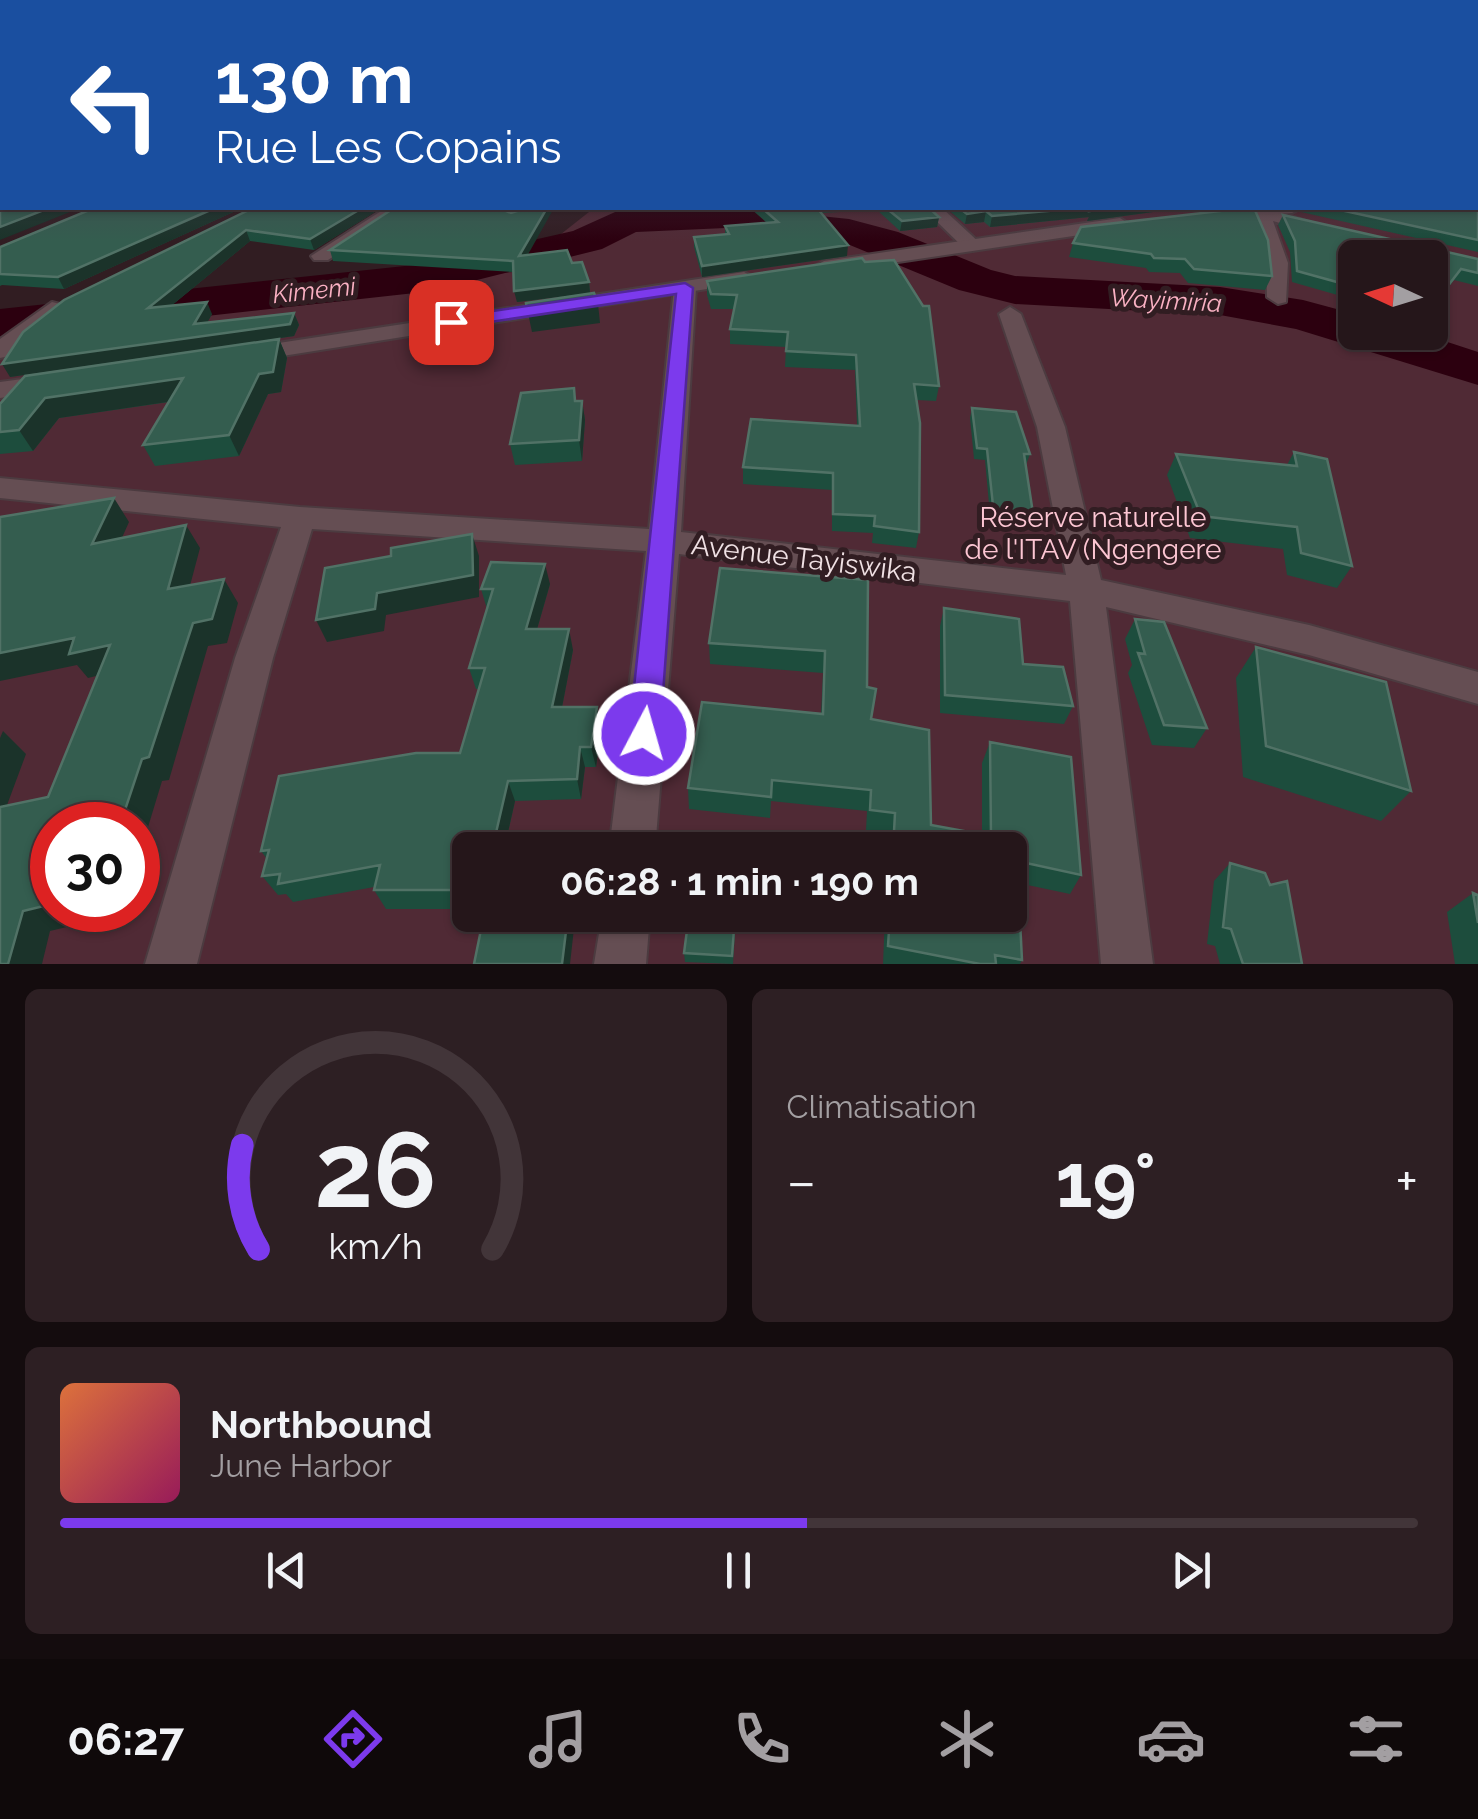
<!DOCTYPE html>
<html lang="fr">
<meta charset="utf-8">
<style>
body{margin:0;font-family:Raleway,sans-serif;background:#2d1f23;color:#f1f3f6;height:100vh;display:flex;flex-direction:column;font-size:38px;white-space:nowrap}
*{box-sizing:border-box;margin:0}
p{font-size:32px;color:#a39fa2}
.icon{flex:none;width:55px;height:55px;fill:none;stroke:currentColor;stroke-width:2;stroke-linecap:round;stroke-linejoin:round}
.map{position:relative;height:964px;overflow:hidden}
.panel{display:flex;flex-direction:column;gap:25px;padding:25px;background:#140c0e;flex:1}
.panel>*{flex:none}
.hud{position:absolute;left:0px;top:0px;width:1480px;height:210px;box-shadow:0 2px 8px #0004,0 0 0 2px #423539;background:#1a4fa0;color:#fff;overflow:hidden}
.needle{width:65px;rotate:274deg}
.controls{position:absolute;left:1338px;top:240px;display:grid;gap:20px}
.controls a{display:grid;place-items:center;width:110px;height:110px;border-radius:15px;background:#25161a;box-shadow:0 2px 8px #0004,0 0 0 2px #423539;font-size:50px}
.speed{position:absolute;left:30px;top:802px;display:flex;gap:20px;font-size:50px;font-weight:700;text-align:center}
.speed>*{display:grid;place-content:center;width:130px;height:130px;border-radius:50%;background:#25161a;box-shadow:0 2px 8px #0004,0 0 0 2px #423539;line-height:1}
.speed .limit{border:15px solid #d22;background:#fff;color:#111}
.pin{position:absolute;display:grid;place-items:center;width:85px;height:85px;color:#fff;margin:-42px;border-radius:20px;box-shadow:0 5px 15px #0006}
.me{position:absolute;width:110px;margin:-55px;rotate:6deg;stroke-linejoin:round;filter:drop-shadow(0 0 8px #0008)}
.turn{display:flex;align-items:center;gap:35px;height:210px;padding:0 50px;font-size:45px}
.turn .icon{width:130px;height:130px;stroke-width:2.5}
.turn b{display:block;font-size:70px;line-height:85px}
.big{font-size:75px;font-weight:700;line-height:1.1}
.panel .widget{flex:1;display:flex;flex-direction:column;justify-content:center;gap:15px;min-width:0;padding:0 35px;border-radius:15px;background:#2d1f23}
.panel .dial{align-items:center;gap:0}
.dial svg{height:260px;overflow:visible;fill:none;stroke:#423539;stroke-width:7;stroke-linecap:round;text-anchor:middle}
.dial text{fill:#f1f3f6;stroke:none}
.song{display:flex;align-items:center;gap:30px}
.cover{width:120px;height:120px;border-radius:15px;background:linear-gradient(135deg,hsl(20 70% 55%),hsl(330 70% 35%))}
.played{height:10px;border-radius:5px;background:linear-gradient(90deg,#7c3aed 55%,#423539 55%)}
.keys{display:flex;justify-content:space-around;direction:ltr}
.heat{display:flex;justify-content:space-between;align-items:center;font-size:55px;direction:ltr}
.panel .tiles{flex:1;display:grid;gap:25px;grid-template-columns:1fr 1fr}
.widget:last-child{grid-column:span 2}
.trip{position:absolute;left:452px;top:832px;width:575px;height:100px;border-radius:15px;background:#25161a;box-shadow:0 2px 8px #0004,0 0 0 2px #423539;font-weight:700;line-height:100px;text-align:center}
.dock{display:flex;height:160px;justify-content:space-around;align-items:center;background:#0f090a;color:#a39fa2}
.dock .icon{width:70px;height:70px}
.dock .current{color:#7c3aed}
.dock b{font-size:45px;color:#f1f3f6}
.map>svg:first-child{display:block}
.green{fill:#502a35;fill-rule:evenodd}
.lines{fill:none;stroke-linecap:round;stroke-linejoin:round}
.river{fill:#2c000f;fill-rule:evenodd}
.street-casing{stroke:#4c3b40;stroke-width:4}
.secondary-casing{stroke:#4c3b40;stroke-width:4}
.street{fill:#654e53;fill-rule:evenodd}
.secondary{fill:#654e53;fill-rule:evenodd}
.wall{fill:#1d4d3d}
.shaded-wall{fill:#1b332a}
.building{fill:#345d4f;stroke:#517266;stroke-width:2.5}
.route{fill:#7c3aed;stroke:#51269a;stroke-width:2.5}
.labels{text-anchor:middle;stroke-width:10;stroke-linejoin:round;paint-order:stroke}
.far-water-label{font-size:25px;font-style:italic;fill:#fab1c3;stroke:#311d22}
.park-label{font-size:28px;fill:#fdc6d3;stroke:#311d22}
.street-label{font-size:28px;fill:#f0e1e4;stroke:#311d22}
</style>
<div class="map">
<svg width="1478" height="964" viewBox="0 0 1478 964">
<rect width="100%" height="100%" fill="#311d22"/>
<!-- green -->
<path class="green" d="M 1478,106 L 1478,964 L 0,964 L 0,335 L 513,272 L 594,208 L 1478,208 ZM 1355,258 L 1430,258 L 1430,332 L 1355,332 ZM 52,825 L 138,825 L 138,910 L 52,910 ZM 470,850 L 1010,850 L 1010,915 L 470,915 Z"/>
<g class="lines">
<!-- river -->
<path class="river" d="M 624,208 L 769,208 L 782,212 L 849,219 L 898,232 L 991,270 L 1015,276 L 1220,287 L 1303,300 L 1355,314 L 1355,332 L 1417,332 L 1478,352 L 1478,385 L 1296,329 L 1220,315 L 1015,304 L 959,290 L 845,243 L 776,236 L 748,227 L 636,232 L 602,249 L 433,291 L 0,339 L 0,309 L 433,263 L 573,231 Z"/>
<defs>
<path id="street" d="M 386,208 L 407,208 L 328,260 L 314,260 L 311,256 Z
M 923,208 L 942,208 L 982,245 L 972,251 L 965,249 Z
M 1251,208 L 1266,208 L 1328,228 L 1319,234 L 1273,221 L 1288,263 L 1286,302 L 1278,304 L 1267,297 L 1266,252 L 1249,211 Z
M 685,282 L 696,288 L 681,532 L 1066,575 L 1037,427 L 999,314 L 1010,307 L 1021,314 L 1065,427 L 1101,580 L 1309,625 L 1478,672 L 1478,704 L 1309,655 L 1106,607 L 1153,964 L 1101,964 L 1070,601 L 679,554 L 655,850 L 609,850 L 646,551 L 312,529 L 273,658 L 197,964 L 145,964 L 235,658 L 281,527 L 0,498 L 0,478 L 300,507 L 649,529 L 674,288 Z
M 602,915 L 650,915 L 646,964 L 594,964 Z"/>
<path id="secondary" d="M 0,119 L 2,119 L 2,127 L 0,127 Z
M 0,150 L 2,150 L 2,160 L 0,160 Z
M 1211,208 L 1301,208 L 1292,213 L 1215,217 L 1206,212 Z
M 1120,218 L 1129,224 L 1127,228 L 824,273 L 814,267 L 824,261 Z
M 744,272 L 755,278 L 751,282 L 245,362 L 233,355 L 245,348 Z
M 52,302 L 60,304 L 63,309 L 60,314 L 9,356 L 0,358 L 0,339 Z
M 52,375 L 61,378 L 65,383 L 61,388 L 0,398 L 0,382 Z"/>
</defs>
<!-- street casing -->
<use href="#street" class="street-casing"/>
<!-- secondary casing -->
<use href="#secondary" class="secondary-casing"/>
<!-- street -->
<use href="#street" class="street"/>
<!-- secondary -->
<use href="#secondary" class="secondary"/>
</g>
<!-- wall -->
<path class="wall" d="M 1478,106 L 1478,252 L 1301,212 L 1303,208 L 1478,208 Z
M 94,208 L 242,208 L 64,289 L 2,285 L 0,286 L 0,247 Z
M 253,208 L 381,208 L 314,250 L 250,241 L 171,306 L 212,314 L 207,322 L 294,313 L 299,325 L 294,336 L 10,377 Z
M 502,208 L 527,255 L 572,263 L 589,282 L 590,293 L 517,302 L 513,272 L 333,261 L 330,250 Z
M 750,208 L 929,208 L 939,217 L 937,227 L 900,231 L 877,210 L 821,213 L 847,256 L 702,277 L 694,247 L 694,237 L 725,234 L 725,226 L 767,223 Z
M 946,208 L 1182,208 L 1087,221 L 1089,217 L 990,227 L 984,222 L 965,224 Z
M 1283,215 L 1478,259 L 1478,286 L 1454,280 L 1430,312 L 1430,258 L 1355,258 L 1355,300 L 1292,282 L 1290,252 L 1278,225 Z
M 1081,227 L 1272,276 L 1265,290 L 1188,283 L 1180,273 L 1149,272 L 1146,268 L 1069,257 L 1073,243 Z
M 707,281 L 939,386 L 936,401 L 917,400 L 919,532 L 916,548 L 872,543 L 873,533 L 832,531 L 832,490 L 743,484 L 743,467 L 857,425 L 855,370 L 785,367 L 786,347 L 730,344 L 730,329 L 734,309 L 711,309 L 707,295 Z
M 279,339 L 287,358 L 281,392 L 268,394 L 239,456 L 155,466 L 143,445 L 169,402 L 59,418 L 33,451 L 0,454 L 0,404 Z
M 576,401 L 582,401 L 585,420 L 582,461 L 515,465 L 510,444 Z
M 972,408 L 1030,454 L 1026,465 L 1034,520 L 1030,530 L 991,526 L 985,460 L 974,459 L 970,418 Z
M 1294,452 L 1352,566 L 1337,588 L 1287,575 L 1283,549 L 1190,538 L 1167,475 L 1176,454 L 1287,465 Z
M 868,580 L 867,687 L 871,719 L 931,825 L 982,834 L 982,763 L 990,742 L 1081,875 L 1070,894 L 1018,883 L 1022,960 L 1020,964 L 883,964 L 885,915 L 1010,915 L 1010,850 L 889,850 L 890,833 L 866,830 L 867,811 L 771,801 L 770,818 L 689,809 L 688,788 L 821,714 L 823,673 L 710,664 L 709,643 Z
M 550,584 L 537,629 L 573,650 L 562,707 L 601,728 L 596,767 L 585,767 L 581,799 L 515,801 L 504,850 L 470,850 L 470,909 L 386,909 L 374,890 L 374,887 L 293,902 L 286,894 L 278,895 L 262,876 L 267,859 L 261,851 L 460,753 L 479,689 L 476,689 L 469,668 L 487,609 L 481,589 Z
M 944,608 L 1023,664 L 1073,706 L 1064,724 L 940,713 L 940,626 Z
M 1135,619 L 1207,728 L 1194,748 L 1152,745 L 1128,673 L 1132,665 L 1125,639 Z
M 1256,647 L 1411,791 L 1381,821 L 1243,777 L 1236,678 Z
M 1230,863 L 1302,964 L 1220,964 L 1215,946 L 1207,944 L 1214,881 Z
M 1473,893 L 1478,895 L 1478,964 L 1455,964 L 1447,912 Z
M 689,915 L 793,915 L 792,922 L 736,918 L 733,964 L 685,962 L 684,953 Z"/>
<!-- shaded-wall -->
<path class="shaded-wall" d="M 49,208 L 80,208 L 0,240 L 0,227 Z
M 215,208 L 242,208 L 64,289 L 58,277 Z
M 362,208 L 381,208 L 314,250 L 310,239 Z
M 547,208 L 554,208 L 521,267 L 519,256 Z
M 1082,208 L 1182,208 L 1087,221 L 1089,217 L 990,227 L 992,216 Z
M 986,211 L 984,222 L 965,224 L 967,214 Z
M 939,217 L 937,227 L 900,231 L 902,221 Z
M 246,230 L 250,241 L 154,320 L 148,308 Z
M 848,245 L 847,256 L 702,277 L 702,266 Z
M 589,282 L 590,293 L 517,302 L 514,291 Z
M 207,302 L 212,314 L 200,336 L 194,324 Z
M 598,304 L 600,323 L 532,332 L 528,313 Z
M 294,313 L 299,325 L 294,336 L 10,377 L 2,364 Z
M 279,339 L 287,358 L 281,392 L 268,394 L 239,456 L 229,435 L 259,374 Z
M 183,378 L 194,398 L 59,418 L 33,451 L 19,430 L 45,398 Z
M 582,401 L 585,420 L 582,461 L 579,440 Z
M 114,498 L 129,522 L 109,567 L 92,544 Z
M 186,525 L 200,548 L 183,612 L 168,589 Z
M 472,534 L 479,556 L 479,597 L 386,615 L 384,631 L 327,642 L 316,620 L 377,593 Z
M 545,564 L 550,584 L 531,650 L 526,629 Z
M 224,579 L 238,603 L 227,643 L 208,646 L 169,780 L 162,781 L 138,860 L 138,825 L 120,825 L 142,759 L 193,623 Z
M 569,629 L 573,650 L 558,728 L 552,707 Z
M 74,638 L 110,645 L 128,668 L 88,678 L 77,665 L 0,681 L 0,653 Z
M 597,707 L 601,728 L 596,767 L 591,747 Z
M 3,731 L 26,754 L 0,824 L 0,738 Z
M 580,747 L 585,767 L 581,799 L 577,779 Z
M 508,781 L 515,801 L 504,850 L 492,850 Z
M 52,904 L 52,910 L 122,910 L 121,914 L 50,931 L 42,964 L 8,964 L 23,911 Z
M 568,915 L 574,915 L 575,919 L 570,964 L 562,964 Z"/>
<!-- building -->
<path class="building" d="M 1478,106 L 1478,240 L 1331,208 L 1478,208 Z
M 2,162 L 2,208 L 49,208 L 0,227 L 0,163 Z
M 94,208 L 215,208 L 58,277 L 0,274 L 0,247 Z
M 253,208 L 362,208 L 310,239 L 246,230 L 148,308 L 207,302 L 194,324 L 294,313 L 290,324 L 2,364 L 23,332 L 64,300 Z
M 394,208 L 499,208 L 511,213 L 520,210 L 520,208 L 547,208 L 519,256 L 567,250 L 572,263 L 582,262 L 589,282 L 514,291 L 513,261 L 330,250 Z
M 762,208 L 817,208 L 848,245 L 702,266 L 694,237 L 729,234 L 725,226 L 778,222 Z
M 886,208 L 929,208 L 939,217 L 902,221 Z
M 959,208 L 1082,208 L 992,216 L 986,211 L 967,214 Z
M 1092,208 L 1115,208 L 1090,211 Z
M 1246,208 L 1254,208 L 1268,240 L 1272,276 L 1194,269 L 1185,259 L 1154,258 L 1151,254 L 1073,243 L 1081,227 Z
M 1283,215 L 1478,259 L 1478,273 L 1461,269 L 1430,309 L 1430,258 L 1355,258 L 1355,287 L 1297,271 L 1295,241 Z
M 862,258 L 865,262 L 894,260 L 923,306 L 929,306 L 939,386 L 914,384 L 920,423 L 919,532 L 874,526 L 875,516 L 833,514 L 833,473 L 743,467 L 751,419 L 860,426 L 856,355 L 786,351 L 788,332 L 730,329 L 737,295 L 711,294 L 707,281 Z
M 594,293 L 598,304 L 528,313 L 526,303 Z
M 279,339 L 273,372 L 259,374 L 229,435 L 143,445 L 183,378 L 45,398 L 19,430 L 0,432 L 0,404 L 25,376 Z
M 574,388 L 575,401 L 582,401 L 579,440 L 510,444 L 521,393 Z
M 972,408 L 1016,412 L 1030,454 L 1024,454 L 1034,520 L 994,515 L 987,449 L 977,448 Z
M 1294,452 L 1327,459 L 1352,566 L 1301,553 L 1297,527 L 1201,516 L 1176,454 L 1297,466 Z
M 114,498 L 92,544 L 186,525 L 168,589 L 224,579 L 212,619 L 193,623 L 149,757 L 142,759 L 120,825 L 52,825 L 52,904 L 23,911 L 8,964 L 0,964 L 0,807 L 48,797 L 110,645 L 69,654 L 74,638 L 0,653 L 0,517 Z
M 472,534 L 473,575 L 377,593 L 375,609 L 316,620 L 325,568 L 391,556 L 391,548 Z
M 491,562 L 545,564 L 526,629 L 569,629 L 552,707 L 597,707 L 591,747 L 580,747 L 577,779 L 508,781 L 492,850 L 470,850 L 470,890 L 374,890 L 380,865 L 278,884 L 280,874 L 262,876 L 269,850 L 261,851 L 279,776 L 416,753 L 460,753 L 485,668 L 469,668 L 493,589 L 481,589 Z
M 720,568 L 868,580 L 867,687 L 876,689 L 871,719 L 929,730 L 931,825 L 991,836 L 990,742 L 1071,757 L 1081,875 L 1017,861 L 1022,960 L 995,955 L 996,964 L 980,964 L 888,946 L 890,915 L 1010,915 L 1010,850 L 893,850 L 895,813 L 870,810 L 871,790 L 772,780 L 771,797 L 688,788 L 702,702 L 823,714 L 825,651 L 709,643 Z
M 944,608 L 1019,619 L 1023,664 L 1063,667 L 1073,706 L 945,695 Z
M 1135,619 L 1164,622 L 1207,728 L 1164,725 L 1138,653 L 1145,654 Z
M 1256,647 L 1386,682 L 1411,791 L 1266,746 Z
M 1230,863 L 1265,873 L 1270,885 L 1287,881 L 1302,964 L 1243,964 L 1231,929 L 1223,927 Z
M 1473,893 L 1478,895 L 1478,923 Z
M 484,915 L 568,915 L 562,964 L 474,964 Z
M 689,915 L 735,915 L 732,956 L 684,953 Z"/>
<!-- sky -->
<linearGradient id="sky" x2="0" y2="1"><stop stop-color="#1b1013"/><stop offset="0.44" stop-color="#48404f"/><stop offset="1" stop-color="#48404f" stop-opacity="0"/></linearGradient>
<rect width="1478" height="241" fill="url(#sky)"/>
<!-- route -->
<path class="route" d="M 685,283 L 693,288 L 660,734 L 655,744 L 644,748 L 633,744 L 629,734 L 676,294 L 451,328 L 442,322 L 451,317 Z"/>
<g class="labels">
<!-- far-water labels -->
<g class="far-water-label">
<text transform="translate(314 290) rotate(-6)" y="9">Kimemi</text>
<text transform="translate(1166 300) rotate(3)" y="9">Wayimiria</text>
</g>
<!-- park labels -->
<g class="park-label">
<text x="1093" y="527">Réserve naturelle<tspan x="1093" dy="32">de l'ITAV (Ngengere</tspan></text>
</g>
<!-- street labels -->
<g class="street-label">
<text transform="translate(804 558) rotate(7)" y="10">Avenue Tayiswika</text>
</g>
</g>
</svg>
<div class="controls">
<a><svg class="needle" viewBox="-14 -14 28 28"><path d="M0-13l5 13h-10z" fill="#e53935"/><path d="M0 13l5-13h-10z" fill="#a39fa2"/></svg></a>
</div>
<div class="speed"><div class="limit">30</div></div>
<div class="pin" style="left:451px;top:322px;background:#d93025"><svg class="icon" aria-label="arrive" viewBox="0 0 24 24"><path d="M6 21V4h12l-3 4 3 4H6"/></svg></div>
<svg class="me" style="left:644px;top:734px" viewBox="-20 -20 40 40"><circle r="17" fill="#7c3aed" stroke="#fff" stroke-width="3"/><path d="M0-11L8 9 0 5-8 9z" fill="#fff"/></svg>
<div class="trip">06:28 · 1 min · 190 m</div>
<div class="hud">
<div class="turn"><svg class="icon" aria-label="left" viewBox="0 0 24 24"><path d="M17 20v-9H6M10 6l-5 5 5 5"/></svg><div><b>130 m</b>Rue Les Copains</div></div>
</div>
</div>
<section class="panel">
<div class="tiles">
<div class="widget dial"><svg viewBox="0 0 100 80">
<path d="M14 69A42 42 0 1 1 86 69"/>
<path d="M14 69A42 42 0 0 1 9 37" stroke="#7c3aed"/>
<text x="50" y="56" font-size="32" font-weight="700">26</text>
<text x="50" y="72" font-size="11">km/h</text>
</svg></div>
<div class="widget"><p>Climatisation</p>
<div class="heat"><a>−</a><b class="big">19°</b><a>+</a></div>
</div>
<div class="widget">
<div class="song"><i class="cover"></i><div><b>Northbound</b><p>June Harbor</p></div></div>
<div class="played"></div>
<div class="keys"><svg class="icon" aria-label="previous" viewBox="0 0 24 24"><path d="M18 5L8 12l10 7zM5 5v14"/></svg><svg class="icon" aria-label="pause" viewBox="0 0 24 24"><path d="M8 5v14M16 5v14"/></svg><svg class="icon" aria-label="next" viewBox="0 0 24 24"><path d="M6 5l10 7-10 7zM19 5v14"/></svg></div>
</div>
</div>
</section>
<nav class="dock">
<b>06:27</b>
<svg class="icon current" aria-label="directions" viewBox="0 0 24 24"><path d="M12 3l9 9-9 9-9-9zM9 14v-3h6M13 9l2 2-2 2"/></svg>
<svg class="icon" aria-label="music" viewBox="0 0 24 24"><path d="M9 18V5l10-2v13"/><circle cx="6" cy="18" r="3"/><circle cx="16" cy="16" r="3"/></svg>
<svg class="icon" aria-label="phone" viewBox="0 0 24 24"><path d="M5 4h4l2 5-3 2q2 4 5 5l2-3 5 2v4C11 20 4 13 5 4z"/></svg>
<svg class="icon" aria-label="climate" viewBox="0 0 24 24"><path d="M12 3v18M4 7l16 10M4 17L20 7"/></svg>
<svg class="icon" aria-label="car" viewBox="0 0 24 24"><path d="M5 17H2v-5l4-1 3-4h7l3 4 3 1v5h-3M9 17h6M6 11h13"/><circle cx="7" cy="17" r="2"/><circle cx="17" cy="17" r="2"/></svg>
<svg class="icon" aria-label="filters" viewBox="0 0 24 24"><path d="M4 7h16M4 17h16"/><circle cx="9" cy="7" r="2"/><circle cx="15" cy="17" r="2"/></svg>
</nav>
